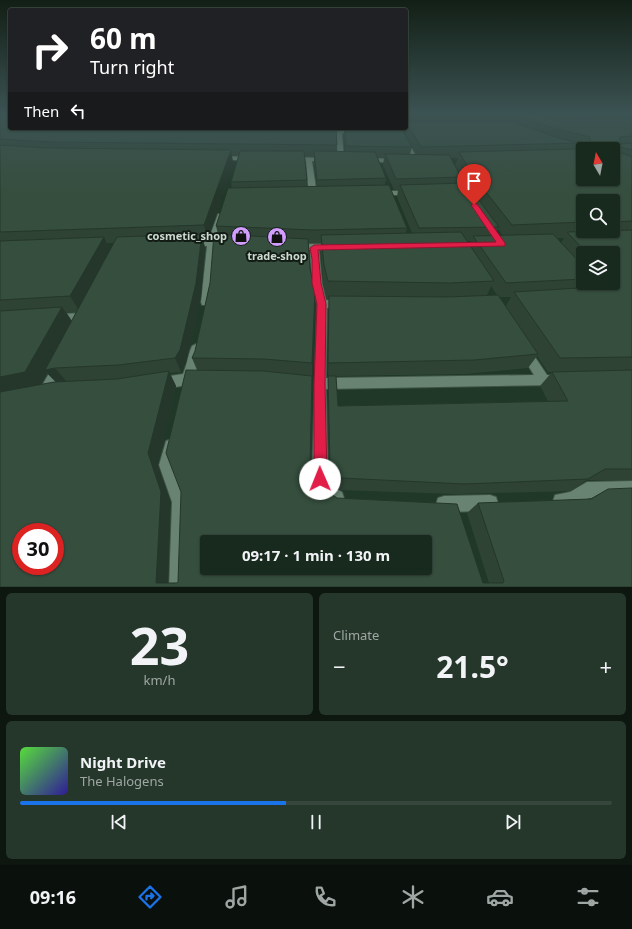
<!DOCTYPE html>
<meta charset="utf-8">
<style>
body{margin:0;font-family:"Noto Sans",sans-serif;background:#25362b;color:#f1f3f6;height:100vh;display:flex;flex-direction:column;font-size:15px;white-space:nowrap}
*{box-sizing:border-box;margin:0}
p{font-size:13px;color:#9fa7a4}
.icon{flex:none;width:22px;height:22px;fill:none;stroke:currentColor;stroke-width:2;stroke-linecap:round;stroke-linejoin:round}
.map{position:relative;height:587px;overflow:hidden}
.sheet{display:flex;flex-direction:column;gap:6px;padding:6px;background:#0d1710;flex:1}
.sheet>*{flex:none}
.banner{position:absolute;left:8px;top:8px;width:400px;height:122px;border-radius:4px;box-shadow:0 1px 3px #0004,0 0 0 1px #36463c;background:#202124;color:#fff;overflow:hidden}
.needle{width:26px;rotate:350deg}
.tools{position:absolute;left:576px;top:142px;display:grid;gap:8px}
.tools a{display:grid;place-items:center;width:44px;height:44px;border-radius:4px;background:#182a1e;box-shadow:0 1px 3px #0004,0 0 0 1px #36463c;font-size:20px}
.speed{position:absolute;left:12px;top:523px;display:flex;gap:8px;font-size:20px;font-weight:700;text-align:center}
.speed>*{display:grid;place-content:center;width:52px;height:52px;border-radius:50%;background:#182a1e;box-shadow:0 1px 3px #0004,0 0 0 1px #36463c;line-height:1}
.speed .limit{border:6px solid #d22;background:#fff;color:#111}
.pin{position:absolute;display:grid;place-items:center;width:34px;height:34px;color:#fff;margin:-41px -17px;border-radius:50% 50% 50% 0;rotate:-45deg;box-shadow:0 0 4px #0007}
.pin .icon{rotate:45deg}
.me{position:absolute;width:44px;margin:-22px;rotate:359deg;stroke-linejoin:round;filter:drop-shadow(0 0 3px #0008)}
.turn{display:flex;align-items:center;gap:14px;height:84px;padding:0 16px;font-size:18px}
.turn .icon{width:52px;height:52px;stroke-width:2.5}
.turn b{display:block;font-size:28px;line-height:34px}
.then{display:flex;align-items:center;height:38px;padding:0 16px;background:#0003;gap:8px;font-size:15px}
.big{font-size:30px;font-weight:700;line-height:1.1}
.sheet .tile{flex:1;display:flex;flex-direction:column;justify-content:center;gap:6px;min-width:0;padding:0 14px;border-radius:6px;background:#25362b}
.sheet .dial{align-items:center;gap:0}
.dial b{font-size:52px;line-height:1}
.song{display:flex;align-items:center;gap:12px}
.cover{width:48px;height:48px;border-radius:6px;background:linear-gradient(135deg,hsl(110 70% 55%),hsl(250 70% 35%))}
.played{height:4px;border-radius:2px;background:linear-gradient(90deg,#1a73e8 45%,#36463c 45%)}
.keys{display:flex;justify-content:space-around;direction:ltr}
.heat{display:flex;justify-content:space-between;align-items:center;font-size:22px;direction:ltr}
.sheet .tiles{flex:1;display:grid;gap:6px;grid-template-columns:1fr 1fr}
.tile:last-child{grid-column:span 2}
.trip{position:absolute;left:200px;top:535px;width:232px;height:40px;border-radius:4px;background:#182a1e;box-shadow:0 1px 3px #0004,0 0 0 1px #36463c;font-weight:700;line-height:40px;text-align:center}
.dock{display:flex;height:64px;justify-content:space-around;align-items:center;background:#0a110c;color:#9fa7a4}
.dock .icon{width:28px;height:28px}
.dock .selected{color:#1a73e8}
.dock b{font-size:18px;color:#f1f3f6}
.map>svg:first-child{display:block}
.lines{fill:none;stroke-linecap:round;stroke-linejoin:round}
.street-casing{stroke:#3e5346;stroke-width:2}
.street{fill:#688371;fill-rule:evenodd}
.wall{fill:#2e4334;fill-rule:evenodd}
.shaded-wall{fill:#25372b}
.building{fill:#354e3d;stroke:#25372b;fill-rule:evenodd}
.route{fill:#e11d48;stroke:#92132f}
.labels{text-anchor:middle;stroke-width:4;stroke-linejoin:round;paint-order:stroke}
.poi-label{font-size:11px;font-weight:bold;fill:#ccdad0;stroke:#121c15;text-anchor:end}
</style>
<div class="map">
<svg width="632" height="587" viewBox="0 0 632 587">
<rect width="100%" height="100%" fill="#203828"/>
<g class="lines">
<defs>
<path id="street" d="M 394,128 L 400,128 L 419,161 L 418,162 L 414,162 Z
M 339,129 L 357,129 L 360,131 L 357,133 L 342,133 L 344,160 L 341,162 L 338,160 L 336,131 Z
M 219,156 L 251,157 L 254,159 L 251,161 L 217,159 L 216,158 Z
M 291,157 L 327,158 L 330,160 L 327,162 L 312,161 L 317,195 L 316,197 L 313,197 L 309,195 L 306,161 L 289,160 L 289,158 Z
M 365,158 L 397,159 L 400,161 L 397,163 L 363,161 L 362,160 Z
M 376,191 L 411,191 L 415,193 L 411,195 L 379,195 L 375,193 Z
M 218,214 L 221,214 L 225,216 L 217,241 L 226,240 L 230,243 L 226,246 L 216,246 L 211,302 L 210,305 L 202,305 L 201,302 L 207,246 L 190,247 L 186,244 L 190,241 L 208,241 Z
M 296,244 L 334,244 L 338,247 L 334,250 L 319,250 L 322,283 L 326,300 L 345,301 L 346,304 L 345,307 L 327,308 L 326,378 L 534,375 L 519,351 L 521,348 L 525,346 L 529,348 L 547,375 L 562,376 L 564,380 L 562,384 L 558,385 L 326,389 L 328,478 L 332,487 L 342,492 L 344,498 L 342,504 L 336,506 C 322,500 318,493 312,479 L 317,304 L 312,283 L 310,250 L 293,249 L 292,247 L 293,245 Z
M 84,313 L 88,314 L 89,317 L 88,320 L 84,321 L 56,322 L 52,321 L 51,318 L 52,315 L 56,314 Z
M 196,344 L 200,346 L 202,349 L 196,373 L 200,374 L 202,378 L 200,382 C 191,385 166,390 156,386 L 154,382 L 156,378 L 183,374 C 187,365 188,354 192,346 Z
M 59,362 L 63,363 L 65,367 L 50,397 L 45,399 L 40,397 L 39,393 L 40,389 L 55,363 Z
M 171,439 L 176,441 L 178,446 L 173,465 L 188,502 L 187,587 L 169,587 L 172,502 L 159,465 L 166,441 Z
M 632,481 L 632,497 L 589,498 L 573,508 L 561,509 L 555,507 L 553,501 L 555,495 L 570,492 L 587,482 Z
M 490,495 L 496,497 L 498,503 L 496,509 L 490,511 L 444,512 L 438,510 L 436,504 L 438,498 L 444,496 Z"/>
</defs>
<!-- street casing -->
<use href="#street" class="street-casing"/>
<!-- street -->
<use href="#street" class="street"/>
</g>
<!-- wall -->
<path class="wall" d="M 0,114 L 10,128 L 338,128 L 336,130 L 337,145 L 337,152 L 345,152 L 344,134 L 344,128 L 401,128 L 412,147 L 410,154 L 416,154 L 405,133 L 406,128 L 406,114 L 632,114 L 632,480 L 587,480 L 571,491 L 455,494 L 339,490 L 333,486 L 329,478 L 328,390 L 329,299 L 327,299 L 323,283 L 321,252 L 321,243 L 309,243 L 310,269 L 315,290 L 315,304 L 312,376 L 311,468 L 321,487 L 337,498 L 483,583 L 489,583 L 467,513 L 478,503 L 590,499 L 608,489 L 632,587 L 0,587 ZM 494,119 L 500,122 L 494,122 ZM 232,156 L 239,156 L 231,182 L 232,188 L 216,226 L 218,234 L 210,283 L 195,351 L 192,358 L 197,370 L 178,582 L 177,583 L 168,583 L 170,502 L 158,465 L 176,386 L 169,373 L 181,372 L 186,363 L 201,297 L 205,248 L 203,240 L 208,240 L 233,163 ZM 305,157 L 314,157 L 314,164 L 317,186 L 307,187 ZM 378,158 L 384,158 L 383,165 L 394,190 L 398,190 L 397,197 L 412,233 L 406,233 L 407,228 L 385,185 L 386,178 ZM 451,158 L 458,158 L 455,165 L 465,183 L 459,183 L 461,177 ZM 583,201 L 613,201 L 613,231 L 583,231 ZM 498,229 L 502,235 L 495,235 ZM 557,238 L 564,238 L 561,243 ZM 467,241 L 471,241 L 470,244 ZM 107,243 L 114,243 L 110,250 ZM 583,253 L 613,253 L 613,283 L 583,283 ZM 591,284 L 593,287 L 588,287 ZM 491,286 L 497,295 L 487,295 ZM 500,297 L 511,297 L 506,306 ZM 66,312 L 77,312 L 72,321 ZM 537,356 L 548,372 L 552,372 L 540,386 L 548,401 L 338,406 L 336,376 L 466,374 L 528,368 ZM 47,373 L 56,382 L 41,385 Z"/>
<!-- shaded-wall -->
<path class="shaded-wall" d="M 231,150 L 233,163 L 208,240 L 204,225 Z
M 202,234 L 205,248 L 201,297 L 186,363 L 181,372 L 175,358 Z
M 104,237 L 111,252 L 80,312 L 70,296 Z
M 315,290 L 315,304 L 313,376 L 312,363 Z
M 62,307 L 73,323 L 55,368 L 67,382 L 58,384 L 47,373 L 40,387 L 0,394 L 0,377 Z
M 169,371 L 176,386 L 158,465 L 170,502 L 168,587 L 156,583 L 148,453 Z
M 312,376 L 312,390 L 310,479 L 310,467 Z
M 605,469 L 587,480 L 571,491 L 588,479 Z"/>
<!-- building -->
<path class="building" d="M 0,114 L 10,114 L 10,128 L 336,128 L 337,145 L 49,142 L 0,139 Z
M 406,114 L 489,114 L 406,115 Z
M 514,114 L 536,114 L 541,117 L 553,120 L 632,118 L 632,136 L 620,137 L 619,138 L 621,144 L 632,143 L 632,150 L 621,147 L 619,148 L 621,153 L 632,157 L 632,221 L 613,222 L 613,201 L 583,201 L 583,222 L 512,225 L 474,177 L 459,152 L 576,149 L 591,146 L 590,137 L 549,127 ZM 583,149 L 613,149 L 613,179 L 583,179 Z
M 511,121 L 558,138 L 580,143 L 421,147 L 406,122 Z
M 345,128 L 401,128 L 412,147 L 346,146 Z
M 0,145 L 49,148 L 231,150 L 204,225 L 0,232 Z
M 240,151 L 304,151 L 307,180 L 231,182 Z
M 314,151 L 375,152 L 386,178 L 317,180 Z
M 385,154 L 449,155 L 461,177 L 396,179 Z
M 466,183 L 499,227 L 419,228 L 400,185 Z
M 389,185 L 407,228 L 314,230 L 216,226 L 228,188 Z
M 632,230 L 632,357 L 560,358 L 514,292 L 612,286 L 613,281 L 613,253 L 587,253 L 567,232 Z
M 461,232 L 494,281 L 449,283 L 328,281 L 324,265 L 321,235 Z
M 202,234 L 196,283 L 180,350 L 175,358 L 118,365 L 55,368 L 45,370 L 117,237 Z
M 214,234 L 308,239 L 310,269 L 315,290 L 312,363 L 264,359 L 192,358 L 195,351 L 210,283 Z
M 553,234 L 583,266 L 583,279 L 506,283 L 473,236 Z
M 104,237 L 70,296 L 0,300 L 0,241 Z
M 498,295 L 538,354 L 474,360 L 328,363 L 329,296 L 448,297 Z
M 62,307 L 25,372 L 0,377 L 0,311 Z
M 186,370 L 263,371 L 312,376 L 310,467 L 321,487 L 337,498 L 457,504 L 483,583 L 503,583 L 504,581 L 478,503 L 591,499 L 608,489 L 632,488 L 632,587 L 0,587 L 0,392 L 54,382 L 117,379 L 169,371 L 148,453 L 161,492 L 156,583 L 177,583 L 178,582 L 181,492 L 166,453 ZM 21,532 L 55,532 L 55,566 L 21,566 ZM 207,542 L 425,542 L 425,568 L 207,568 Z
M 632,370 L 632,469 L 605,469 L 588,479 L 464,484 L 341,478 L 334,475 L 330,466 L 328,376 L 336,376 L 338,406 L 568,401 L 552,372 Z"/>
<!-- sky -->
<linearGradient id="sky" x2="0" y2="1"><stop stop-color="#121f16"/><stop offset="0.58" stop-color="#3c5353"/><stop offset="1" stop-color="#3c5353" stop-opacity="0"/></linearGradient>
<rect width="632" height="196" fill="url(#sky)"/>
<!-- route -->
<path class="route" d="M 474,203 L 477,204 L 505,243 L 505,246 L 318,250 L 321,283 L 326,304 L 325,384 L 327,479 L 325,484 L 320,486 L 316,484 L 314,479 L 314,384 L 317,304 L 312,283 L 312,259 L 310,248 L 314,245 L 496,242 L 471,205 Z"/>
<!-- icons -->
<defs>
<symbol id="shop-disc" viewBox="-11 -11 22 22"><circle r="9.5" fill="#d19dfe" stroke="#121c15"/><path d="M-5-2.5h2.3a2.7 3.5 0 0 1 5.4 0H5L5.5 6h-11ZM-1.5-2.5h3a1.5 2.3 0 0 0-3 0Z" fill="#111"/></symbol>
</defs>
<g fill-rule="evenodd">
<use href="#shop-disc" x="230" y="225" width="22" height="22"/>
<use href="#shop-disc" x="266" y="226" width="22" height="22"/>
</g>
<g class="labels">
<!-- poi labels -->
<g class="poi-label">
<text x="227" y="240">cosmetic_shop</text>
<text x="277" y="260" text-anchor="middle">trade-shop</text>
</g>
</g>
</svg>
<div class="tools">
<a><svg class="needle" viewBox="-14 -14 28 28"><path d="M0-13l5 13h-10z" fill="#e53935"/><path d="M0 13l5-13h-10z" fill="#9fa7a4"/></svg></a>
<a><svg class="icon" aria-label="search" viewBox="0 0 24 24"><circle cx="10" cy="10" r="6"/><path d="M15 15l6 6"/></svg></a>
<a><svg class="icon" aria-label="layers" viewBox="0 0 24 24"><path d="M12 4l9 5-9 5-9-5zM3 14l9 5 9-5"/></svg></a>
</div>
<div class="speed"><div class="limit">30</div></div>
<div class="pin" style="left:474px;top:205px;background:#d93025"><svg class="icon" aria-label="arrive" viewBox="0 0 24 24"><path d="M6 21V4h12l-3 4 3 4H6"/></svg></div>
<svg class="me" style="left:320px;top:479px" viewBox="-20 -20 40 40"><circle r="19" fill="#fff"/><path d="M0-13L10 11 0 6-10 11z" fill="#e11d48"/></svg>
<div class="trip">09:17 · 1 min · 130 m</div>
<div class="banner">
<div class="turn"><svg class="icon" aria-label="right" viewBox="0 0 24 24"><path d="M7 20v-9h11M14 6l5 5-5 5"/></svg><div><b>60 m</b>Turn right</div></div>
<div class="then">Then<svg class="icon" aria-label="left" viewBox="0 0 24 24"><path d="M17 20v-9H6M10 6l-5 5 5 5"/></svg></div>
</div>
</div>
<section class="sheet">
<div class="tiles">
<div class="tile dial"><b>23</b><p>km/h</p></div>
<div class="tile"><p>Climate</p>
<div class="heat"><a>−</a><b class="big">21.5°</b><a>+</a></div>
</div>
<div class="tile">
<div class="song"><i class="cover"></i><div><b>Night Drive</b><p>The Halogens</p></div></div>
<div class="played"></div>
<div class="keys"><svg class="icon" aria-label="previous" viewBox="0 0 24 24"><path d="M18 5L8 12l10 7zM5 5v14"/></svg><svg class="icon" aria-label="pause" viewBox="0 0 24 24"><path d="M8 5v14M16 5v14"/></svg><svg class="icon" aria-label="next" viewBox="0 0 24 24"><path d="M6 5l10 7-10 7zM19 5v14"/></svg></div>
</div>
</div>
</section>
<nav class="dock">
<b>09:16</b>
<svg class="icon selected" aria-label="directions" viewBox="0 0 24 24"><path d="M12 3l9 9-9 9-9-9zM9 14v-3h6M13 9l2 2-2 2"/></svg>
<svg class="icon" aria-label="music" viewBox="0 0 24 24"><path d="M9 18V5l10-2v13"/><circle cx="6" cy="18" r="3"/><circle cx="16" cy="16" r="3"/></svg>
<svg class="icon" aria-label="phone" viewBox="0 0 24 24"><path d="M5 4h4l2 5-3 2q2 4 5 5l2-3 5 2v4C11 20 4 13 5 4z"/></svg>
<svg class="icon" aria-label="climate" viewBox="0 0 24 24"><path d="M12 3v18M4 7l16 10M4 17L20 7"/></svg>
<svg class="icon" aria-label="car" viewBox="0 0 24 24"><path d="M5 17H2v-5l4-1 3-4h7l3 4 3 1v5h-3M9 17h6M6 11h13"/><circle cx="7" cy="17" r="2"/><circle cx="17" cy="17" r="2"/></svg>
<svg class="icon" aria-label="filters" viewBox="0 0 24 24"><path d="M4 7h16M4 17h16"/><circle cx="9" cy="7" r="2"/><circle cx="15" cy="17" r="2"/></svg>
</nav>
